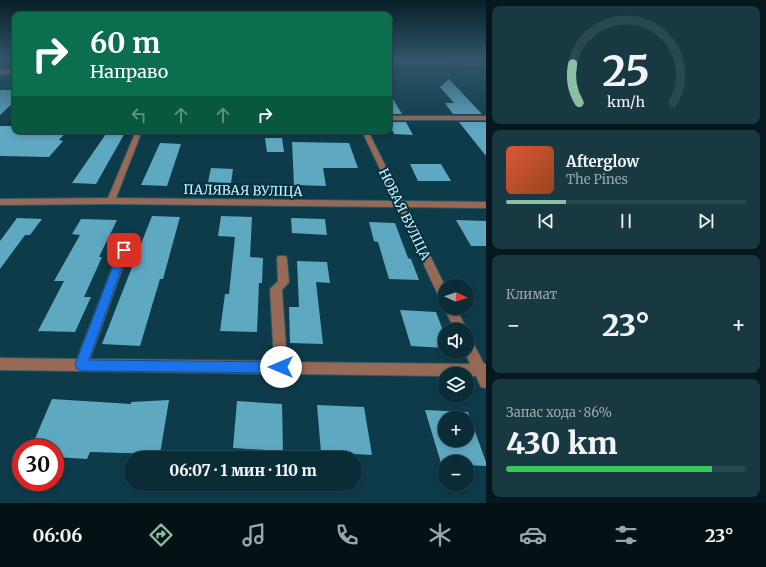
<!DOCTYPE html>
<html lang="ru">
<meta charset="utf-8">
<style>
body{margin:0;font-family:Merriweather,serif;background:#183842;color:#f1f3f6;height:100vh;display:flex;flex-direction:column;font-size:15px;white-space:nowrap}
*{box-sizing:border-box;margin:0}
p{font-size:13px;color:#99a7ad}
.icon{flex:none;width:22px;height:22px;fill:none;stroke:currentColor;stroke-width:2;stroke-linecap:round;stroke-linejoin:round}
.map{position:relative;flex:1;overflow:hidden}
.panel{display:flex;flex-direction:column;gap:6px;padding:6px;background:#06181e;width:280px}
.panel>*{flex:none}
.banner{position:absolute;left:12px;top:12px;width:380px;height:122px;border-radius:8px;box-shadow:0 2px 6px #0003,0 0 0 1px #2a4852;background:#0b6e4f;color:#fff;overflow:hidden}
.needle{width:26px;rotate:94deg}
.controls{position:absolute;left:438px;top:279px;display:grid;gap:8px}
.controls a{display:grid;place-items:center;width:36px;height:36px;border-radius:50%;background:#0a2c37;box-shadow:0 2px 6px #0003,0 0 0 1px #2a4852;font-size:20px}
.speed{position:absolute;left:12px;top:439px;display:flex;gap:8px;font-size:20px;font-weight:700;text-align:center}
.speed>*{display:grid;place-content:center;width:52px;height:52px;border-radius:50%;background:#0a2c37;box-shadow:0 2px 6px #0003,0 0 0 1px #2a4852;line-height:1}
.speed .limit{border:6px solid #d22;background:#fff;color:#111}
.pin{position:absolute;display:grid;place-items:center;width:34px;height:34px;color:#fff;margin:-17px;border-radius:8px;box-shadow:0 2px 6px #0006}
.me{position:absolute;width:44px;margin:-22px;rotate:270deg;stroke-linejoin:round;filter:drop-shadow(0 0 3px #0008)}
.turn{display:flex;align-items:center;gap:14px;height:84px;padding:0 12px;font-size:18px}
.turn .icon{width:52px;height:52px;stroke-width:2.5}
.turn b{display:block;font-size:28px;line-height:34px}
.lanes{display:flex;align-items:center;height:38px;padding:0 12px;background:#0003;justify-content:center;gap:20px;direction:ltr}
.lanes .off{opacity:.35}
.big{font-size:30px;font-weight:800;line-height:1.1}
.panel .widget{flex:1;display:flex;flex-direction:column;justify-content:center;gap:6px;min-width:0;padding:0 14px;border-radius:8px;background:#183842}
.panel .dial{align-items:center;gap:0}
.dial svg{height:104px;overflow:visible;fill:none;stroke:#2a4852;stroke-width:7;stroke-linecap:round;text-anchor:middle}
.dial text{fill:#f1f3f6;stroke:none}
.song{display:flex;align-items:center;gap:12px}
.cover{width:48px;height:48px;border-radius:6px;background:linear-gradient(135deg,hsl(10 70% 55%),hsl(20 70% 35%))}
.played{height:4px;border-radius:2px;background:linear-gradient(90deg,#8abfa5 25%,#2a4852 25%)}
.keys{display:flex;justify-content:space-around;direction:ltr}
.heat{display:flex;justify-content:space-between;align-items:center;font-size:22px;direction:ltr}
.charge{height:6px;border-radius:3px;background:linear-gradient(90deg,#34c759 86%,#2a4852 0)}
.trip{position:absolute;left:124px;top:451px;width:238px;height:40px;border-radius:20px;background:#0a2c37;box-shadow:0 2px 6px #0003,0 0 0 1px #2a4852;font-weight:800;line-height:40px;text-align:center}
.menu{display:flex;height:64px;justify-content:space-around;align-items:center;background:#041216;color:#99a7ad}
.menu .icon{width:28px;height:28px}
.menu .active{color:#8abfa5}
.menu b{font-size:18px;color:#f1f3f6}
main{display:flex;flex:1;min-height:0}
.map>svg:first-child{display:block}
.building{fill:#5fa8c2;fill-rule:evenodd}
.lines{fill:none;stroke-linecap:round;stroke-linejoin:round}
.minor-casing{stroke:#2d5866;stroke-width:2}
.minor{fill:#976a58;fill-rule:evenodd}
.route{fill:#1a73e8;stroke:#114b97}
.labels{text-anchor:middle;stroke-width:4;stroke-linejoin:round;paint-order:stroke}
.street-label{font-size:13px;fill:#d2f1fd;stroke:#01313f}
</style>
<main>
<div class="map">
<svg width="486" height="503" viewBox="0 0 486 503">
<rect width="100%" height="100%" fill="#0e3b49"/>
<!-- building -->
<path class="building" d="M 449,79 L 482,114 L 453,114 L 445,103 L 454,103 L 440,87 Z
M 0,90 L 15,90 L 15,101 L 0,115 Z
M 389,92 L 402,114 L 389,114 Z
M 389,122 L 406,122 L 413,135 L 394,134 Z
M 459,122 L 486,122 L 486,156 Z
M 0,126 L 15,126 L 15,131 L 67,131 L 59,140 L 63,141 L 49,157 L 0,156 Z
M 108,131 L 126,131 L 96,184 L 72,183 Z
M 265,138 L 282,138 L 284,152 L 267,152 Z
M 292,142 L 349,143 L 358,168 L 323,168 L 326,186 L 294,185 Z
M 160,143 L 181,144 L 167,186 L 141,185 Z
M 410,164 L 441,164 L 451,181 L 418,181 Z
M 211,168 L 233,169 L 231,183 L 208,182 Z
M 152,216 L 180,217 L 163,279 L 160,279 L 140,346 L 102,344 Z
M 221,216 L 252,217 L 250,257 L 263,258 L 262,283 L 259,283 L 257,332 L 220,331 L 225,294 L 229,294 L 235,237 L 218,236 Z
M 17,218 L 42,219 L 30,235 L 25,235 L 0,269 L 0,241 Z
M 291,218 L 325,219 L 327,235 L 292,233 Z
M 81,219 L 117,220 L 99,257 L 102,257 L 84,297 L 91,297 L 75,332 L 38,331 L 64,281 L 54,281 L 80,235 L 72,234 Z
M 456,220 L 486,221 L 486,246 L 471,246 Z
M 369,222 L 395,223 L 408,258 L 411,259 L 419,280 L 389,279 L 378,242 L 374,241 Z
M 297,261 L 327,262 L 330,283 L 316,282 L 323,344 L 290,343 L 289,307 L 299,307 Z
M 400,310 L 436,312 L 445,336 L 445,348 L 411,346 Z
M 52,399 L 131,404 L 131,402 L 169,400 L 160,454 L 90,452 L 87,459 L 55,457 L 55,448 L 31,448 Z
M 237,401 L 282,404 L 283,451 L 233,448 Z
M 317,405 L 364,407 L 372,455 L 321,452 Z
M 425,410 L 468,412 L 486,462 L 486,466 L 467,465 L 467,462 L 441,463 ZM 445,418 L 467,418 L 467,440 L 445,440 Z"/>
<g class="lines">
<defs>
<path id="minor" d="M 389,62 L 486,63 L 486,65 L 389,64 Z
M 0,70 L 15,70 L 15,74 L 0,74 Z
M 389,116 L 486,116 L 486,120 L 389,120 Z
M 136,131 L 142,131 L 116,198 L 395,201 L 362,131 L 368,131 L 403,201 L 486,202 L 486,208 L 406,207 L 445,286 L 445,301 L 441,300 L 439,297 L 397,207 L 111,204 L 0,205 L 0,199 L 108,198 Z
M 124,247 L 129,250 L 90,359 L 274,361 L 270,289 L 278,281 L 277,259 L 278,256 L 286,256 L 287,259 L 289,282 L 282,290 L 287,362 L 470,364 L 465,352 L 467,352 L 467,338 L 471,339 L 484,364 L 486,364 L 486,388 L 481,387 L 476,376 L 467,376 L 467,374 L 445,374 L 445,376 L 0,370 L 0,358 L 77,359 L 119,250 Z
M 445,306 L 445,308 L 456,308 L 467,330 L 455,330 L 444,308 Z"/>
</defs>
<!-- minor casing -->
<use href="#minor" class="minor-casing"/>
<!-- minor -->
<use href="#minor" class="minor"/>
</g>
<!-- sky -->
<linearGradient id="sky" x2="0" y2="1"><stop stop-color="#082028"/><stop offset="0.46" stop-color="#30556a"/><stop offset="1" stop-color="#30556a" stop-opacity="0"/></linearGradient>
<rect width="486" height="129" fill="url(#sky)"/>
<!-- route -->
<path class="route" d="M 124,247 L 128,250 L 89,360 L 281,362 L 285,363 L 287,367 L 285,371 L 281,373 L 81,371 L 77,369 L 75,365 L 119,250 Z"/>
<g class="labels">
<!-- street labels -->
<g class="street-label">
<text transform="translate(243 190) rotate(1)" y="5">ПАЛЯВАЯ ВУЛІЦА</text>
<text transform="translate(405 214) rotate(64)" y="5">НОВАЯ ВУЛІЦА</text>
</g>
</g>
</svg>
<div class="controls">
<a><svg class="needle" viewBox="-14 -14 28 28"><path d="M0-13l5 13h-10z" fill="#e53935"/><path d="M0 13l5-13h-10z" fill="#99a7ad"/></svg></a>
<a><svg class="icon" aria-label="sound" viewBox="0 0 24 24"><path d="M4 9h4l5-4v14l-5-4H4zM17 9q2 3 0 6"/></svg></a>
<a><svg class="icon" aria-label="layers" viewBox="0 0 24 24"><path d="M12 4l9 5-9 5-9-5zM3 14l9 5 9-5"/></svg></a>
<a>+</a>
<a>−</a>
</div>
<div class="speed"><div class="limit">30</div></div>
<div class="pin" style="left:124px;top:250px;background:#d93025"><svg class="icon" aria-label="arrive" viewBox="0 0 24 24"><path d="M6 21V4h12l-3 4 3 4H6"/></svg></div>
<svg class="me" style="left:281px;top:367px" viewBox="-20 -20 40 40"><circle r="19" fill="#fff"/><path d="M0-13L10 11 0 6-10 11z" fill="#1a73e8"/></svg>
<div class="trip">06:07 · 1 мин · 110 m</div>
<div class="banner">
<div class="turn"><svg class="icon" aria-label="right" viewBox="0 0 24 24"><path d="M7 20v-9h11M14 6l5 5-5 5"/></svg><div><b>60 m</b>Направо</div></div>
<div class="lanes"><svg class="icon off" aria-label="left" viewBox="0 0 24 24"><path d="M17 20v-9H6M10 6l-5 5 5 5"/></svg><svg class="icon off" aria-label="ahead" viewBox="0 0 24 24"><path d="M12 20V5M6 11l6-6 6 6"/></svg><svg class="icon off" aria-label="ahead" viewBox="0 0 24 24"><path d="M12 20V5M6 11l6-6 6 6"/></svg><svg class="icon" aria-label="right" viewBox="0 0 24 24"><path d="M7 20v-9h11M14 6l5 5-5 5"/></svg></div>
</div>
</div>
<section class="panel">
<div class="widget dial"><svg viewBox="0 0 100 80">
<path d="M14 69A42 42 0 1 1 86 69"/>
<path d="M14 69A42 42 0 0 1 9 39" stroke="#8abfa5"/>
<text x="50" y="56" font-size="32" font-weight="700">25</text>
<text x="50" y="72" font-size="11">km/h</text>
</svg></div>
<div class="widget">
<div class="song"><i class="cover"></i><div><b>Afterglow</b><p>The Pines</p></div></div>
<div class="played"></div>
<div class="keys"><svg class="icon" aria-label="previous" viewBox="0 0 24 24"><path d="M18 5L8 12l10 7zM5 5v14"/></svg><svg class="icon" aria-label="pause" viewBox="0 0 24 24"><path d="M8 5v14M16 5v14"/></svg><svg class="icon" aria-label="next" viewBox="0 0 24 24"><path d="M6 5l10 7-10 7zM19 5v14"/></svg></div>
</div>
<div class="widget"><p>Климат</p>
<div class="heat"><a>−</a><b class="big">23°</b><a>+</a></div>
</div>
<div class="widget"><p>Запас хода · 86%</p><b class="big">430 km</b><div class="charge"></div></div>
</section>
</main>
<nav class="menu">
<b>06:06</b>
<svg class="icon active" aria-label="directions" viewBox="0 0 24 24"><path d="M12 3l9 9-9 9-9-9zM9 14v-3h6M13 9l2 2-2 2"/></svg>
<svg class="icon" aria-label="music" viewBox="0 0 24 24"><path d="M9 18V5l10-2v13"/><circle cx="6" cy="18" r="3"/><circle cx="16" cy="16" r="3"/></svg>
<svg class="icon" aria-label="phone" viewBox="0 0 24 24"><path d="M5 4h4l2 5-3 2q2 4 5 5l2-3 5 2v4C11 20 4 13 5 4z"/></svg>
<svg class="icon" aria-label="climate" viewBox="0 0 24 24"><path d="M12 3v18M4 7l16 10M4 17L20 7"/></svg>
<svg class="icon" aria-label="car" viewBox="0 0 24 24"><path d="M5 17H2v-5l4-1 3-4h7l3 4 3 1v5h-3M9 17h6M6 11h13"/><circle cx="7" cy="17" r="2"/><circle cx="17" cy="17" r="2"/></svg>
<svg class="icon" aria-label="filters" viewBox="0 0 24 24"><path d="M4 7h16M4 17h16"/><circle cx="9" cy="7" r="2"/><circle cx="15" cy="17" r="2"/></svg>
<b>23°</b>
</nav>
